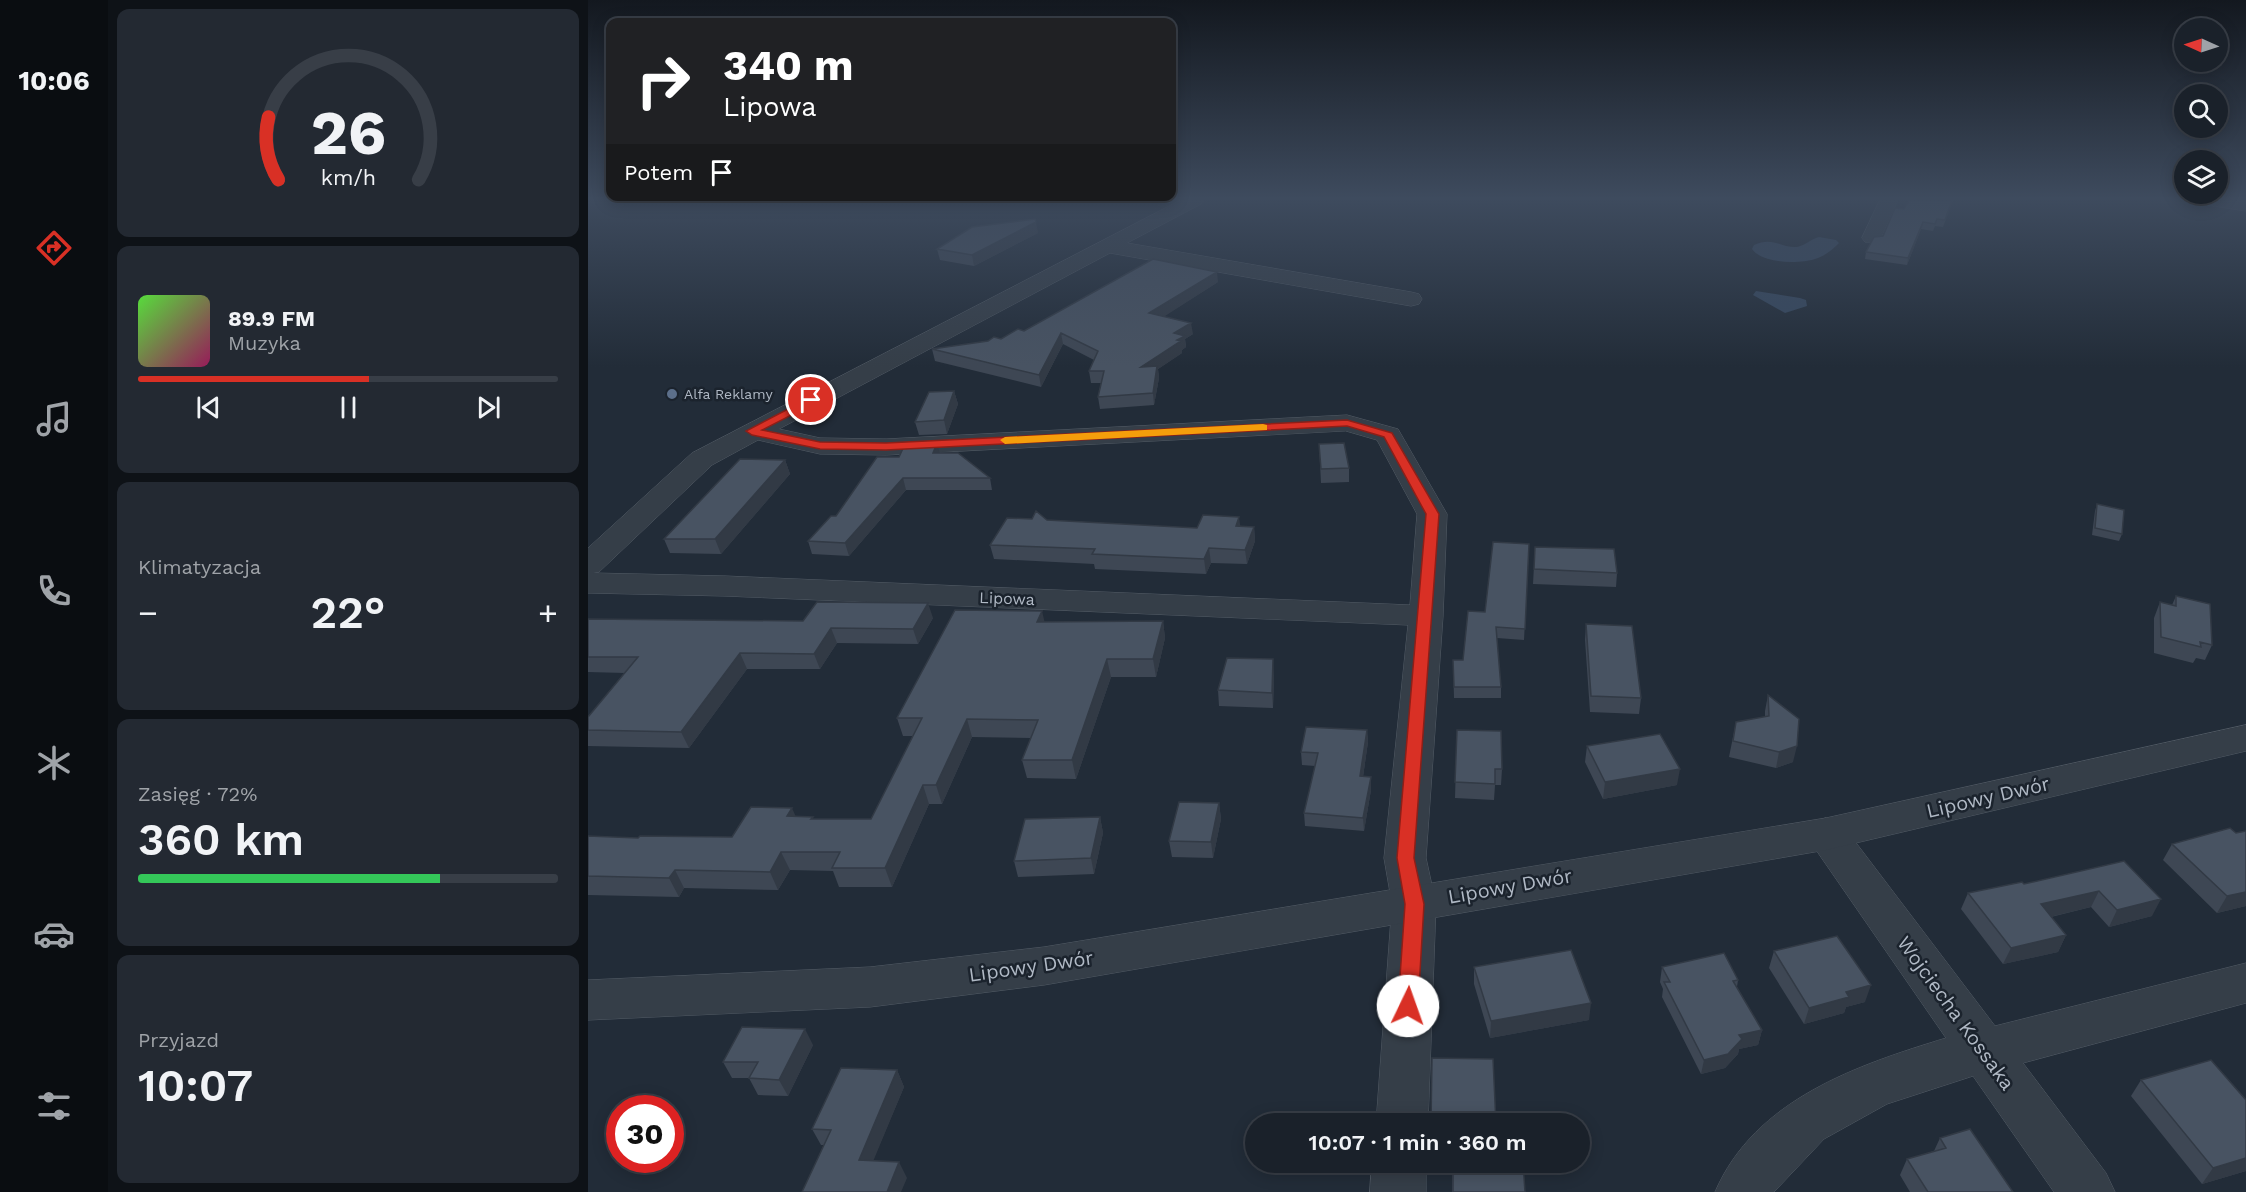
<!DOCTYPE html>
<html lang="pl">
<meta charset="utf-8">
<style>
body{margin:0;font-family:"Work Sans",sans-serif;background:#232932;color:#f1f3f6;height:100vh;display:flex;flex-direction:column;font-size:22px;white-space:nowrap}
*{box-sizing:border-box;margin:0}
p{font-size:20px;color:#9fa3a8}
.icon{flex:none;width:33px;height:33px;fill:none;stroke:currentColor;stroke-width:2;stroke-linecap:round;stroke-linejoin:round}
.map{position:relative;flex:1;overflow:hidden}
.panel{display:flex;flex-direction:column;gap:9px;padding:9px;background:#0e1217;width:480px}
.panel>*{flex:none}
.banner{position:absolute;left:18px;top:18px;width:570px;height:183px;border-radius:12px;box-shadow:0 3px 15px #0003,0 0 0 2px #383e47;background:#202124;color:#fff;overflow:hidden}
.needle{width:39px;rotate:273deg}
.controls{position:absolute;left:1586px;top:18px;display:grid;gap:12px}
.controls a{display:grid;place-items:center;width:54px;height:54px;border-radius:50%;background:#1a212a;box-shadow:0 3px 15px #0003,0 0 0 2px #383e47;font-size:30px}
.speed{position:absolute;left:18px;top:1095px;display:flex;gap:12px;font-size:30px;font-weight:700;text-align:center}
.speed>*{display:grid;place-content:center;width:78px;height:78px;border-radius:50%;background:#1a212a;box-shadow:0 3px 15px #0003,0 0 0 2px #383e47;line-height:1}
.speed .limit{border:9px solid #d22;background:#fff;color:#111}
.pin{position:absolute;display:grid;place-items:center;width:51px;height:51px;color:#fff;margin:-26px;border:3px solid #fff;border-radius:50%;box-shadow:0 2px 6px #0007}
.me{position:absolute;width:66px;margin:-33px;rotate:3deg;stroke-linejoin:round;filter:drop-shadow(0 0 4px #0008)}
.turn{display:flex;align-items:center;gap:21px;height:126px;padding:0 18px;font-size:27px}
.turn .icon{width:78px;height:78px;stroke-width:2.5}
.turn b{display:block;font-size:42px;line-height:51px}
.then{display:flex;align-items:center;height:57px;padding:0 18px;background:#0003;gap:12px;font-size:22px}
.big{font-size:45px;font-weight:600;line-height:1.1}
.panel .card{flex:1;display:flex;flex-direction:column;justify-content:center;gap:9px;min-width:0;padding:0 21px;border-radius:12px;background:#232932}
.panel .dial{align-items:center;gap:0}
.dial svg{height:156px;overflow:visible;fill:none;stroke:#383e47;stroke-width:7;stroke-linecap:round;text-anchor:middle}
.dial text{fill:#f1f3f6;stroke:none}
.song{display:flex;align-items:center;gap:18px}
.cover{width:72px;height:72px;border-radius:9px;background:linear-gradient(135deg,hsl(110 70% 55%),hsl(330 70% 35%))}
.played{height:6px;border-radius:3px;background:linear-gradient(90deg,#d93025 55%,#383e47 55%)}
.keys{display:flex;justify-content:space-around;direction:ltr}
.heat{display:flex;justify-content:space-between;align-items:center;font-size:33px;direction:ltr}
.charge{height:9px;border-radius:4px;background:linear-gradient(90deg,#34c759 72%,#383e47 0)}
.trip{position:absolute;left:657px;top:1113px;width:345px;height:60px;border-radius:30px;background:#1a212a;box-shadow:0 3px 15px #0003,0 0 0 2px #383e47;font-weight:600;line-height:60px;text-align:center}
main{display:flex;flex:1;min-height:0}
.tabs{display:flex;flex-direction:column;width:108px;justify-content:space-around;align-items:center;background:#0a0d11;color:#9fa3a8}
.tabs .icon{width:42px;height:42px}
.tabs .on{color:#d93025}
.tabs b{font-size:27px;color:#f1f3f6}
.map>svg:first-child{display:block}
.water{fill:#36485f}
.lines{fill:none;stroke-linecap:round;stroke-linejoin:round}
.minor-casing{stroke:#535c66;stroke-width:1}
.tertiary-casing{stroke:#535c66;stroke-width:1}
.minor{fill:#353e48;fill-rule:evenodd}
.tertiary{fill:#353e48;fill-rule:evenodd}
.wall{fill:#3e4754}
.shaded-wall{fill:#323a45}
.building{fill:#485362;stroke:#323a45;stroke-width:1.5}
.route{fill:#d93025;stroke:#8d1f18;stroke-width:1.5}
.slow{fill:#f59e0b}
.service-dot{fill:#5c6f8a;stroke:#1b232d;stroke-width:2}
.labels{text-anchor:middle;stroke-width:5;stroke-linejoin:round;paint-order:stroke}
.far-poi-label{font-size:14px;fill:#b0b9c5;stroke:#1b232d;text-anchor:start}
.street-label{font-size:16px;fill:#b0b9c5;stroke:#1b232d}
.near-street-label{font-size:20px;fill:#b0b9c5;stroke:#1b232d}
</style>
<main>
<nav class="tabs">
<b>10:06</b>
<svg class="icon on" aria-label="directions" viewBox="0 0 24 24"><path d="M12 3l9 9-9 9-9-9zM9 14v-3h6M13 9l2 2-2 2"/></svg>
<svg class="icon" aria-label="music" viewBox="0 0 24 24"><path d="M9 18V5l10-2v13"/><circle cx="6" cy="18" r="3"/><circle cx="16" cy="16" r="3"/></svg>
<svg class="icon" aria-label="phone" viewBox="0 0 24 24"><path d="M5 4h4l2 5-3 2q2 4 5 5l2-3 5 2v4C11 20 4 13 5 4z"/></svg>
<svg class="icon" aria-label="climate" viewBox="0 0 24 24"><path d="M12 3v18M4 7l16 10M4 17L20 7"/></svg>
<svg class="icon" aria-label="car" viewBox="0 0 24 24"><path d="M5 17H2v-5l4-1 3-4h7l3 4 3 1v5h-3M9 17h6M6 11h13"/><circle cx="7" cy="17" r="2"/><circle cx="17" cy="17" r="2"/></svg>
<svg class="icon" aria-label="filters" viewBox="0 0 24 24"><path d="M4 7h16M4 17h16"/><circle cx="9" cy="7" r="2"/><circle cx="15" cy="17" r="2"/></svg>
</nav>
<section class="panel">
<div class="card dial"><svg viewBox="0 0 100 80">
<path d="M14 69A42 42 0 1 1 86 69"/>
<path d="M14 69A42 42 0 0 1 9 37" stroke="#d93025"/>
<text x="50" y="56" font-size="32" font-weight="700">26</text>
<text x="50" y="72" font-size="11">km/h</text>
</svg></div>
<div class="card">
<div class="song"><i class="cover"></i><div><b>89.9 FM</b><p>Muzyka</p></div></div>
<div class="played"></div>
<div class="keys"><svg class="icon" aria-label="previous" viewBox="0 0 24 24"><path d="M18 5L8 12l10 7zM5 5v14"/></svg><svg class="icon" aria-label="pause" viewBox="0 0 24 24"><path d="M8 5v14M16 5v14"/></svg><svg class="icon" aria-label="next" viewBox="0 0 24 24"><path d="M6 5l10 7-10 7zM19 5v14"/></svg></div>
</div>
<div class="card"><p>Klimatyzacja</p>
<div class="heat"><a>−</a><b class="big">22°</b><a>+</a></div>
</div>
<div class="card"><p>Zasięg · 72%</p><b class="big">360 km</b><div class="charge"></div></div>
<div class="card"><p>Przyjazd</p><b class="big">10:07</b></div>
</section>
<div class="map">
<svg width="1658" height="1192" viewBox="0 0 1658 1192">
<rect width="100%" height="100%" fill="#222c38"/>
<!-- water -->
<path class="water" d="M 1231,237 L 1248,240 L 1251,243 C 1244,250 1237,256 1227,259 C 1211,264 1175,264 1164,249 L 1166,245 C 1185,236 1193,248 1209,247 C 1216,246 1223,239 1231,237 Z
M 1168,291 L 1212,298 L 1218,300 L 1219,306 L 1197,313 L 1165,295 Z"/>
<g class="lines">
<defs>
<path id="minor" d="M 593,200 L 616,200 L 613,204 L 539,243 L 823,292 L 831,294 L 834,299 L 831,304 L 823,306 L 522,253 L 191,429 L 232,438 L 298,439 L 759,415 L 810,429 L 859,514 L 855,616 L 838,858 L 848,904 L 840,1124 L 788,1124 L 804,904 L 796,858 L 820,625 L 137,596 L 0,593 L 0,548 L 104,453 ZM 758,431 L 789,440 L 829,514 L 822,605 L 137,576 L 5,573 L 11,572 L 124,465 L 170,440 L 232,454 L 298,455 Z
M 1292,200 L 1310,200 L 1291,242 L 1277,242 L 1274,238 Z
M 1238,818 L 1253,823 L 1407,1026 L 1658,963 L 1658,1003 L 1435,1063 L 1518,1173 L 1527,1192 L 1466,1192 L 1385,1076 L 1299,1104 L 1236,1139 L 1186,1192 L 1127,1192 C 1167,1099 1270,1065 1358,1038 L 1217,834 L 1223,823 Z
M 784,1162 L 838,1162 L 838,1192 L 782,1192 Z"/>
<path id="tertiary" d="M 1610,200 L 1658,200 L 1658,211 L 1613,204 Z
M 1658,725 L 1658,751 L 1238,850 L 456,985 L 282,1007 L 0,1020 L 0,980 L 282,967 L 456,947 L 1238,818 Z"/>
</defs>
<!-- minor casing -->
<use href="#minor" class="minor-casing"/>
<!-- tertiary casing -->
<use href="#tertiary" class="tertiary-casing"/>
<!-- minor -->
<use href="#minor" class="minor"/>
<!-- tertiary -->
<use href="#tertiary" class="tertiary"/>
</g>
<!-- wall -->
<path class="wall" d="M 1365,200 L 1355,227 L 1347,226 L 1345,231 L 1333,229 L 1319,265 L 1277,259 L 1278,252 L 1295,236 Z
M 450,233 L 386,266 L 352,260 L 349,249 Z
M 630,282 L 576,316 L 605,334 L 597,339 L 598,347 L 594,350 L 594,353 L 570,369 L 571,378 L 566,405 L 512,409 L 510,397 L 513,383 L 503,383 L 501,371 L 506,360 L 475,344 L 453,387 L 347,361 L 344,349 L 413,339 L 436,331 Z
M 366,391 L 370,404 L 359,434 L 331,435 L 327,422 Z
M 731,444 L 761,468 L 761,482 L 733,483 Z
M 352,453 L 402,478 L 404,490 L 318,490 L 261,556 L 224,554 L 220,541 L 311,457 Z
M 197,460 L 202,474 L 133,554 L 82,553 L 76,539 Z
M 1509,504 L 1534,534 L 1531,541 L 1504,535 L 1507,511 Z
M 444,519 L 609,528 L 652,526 L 666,527 L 667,541 L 659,564 L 623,563 L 618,574 L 507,569 L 506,564 L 406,559 L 402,545 Z
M 941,544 L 936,640 L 909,638 L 913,687 L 913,698 L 866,698 L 865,660 L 875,660 L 897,612 Z
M 947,547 L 1029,573 L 1028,587 L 945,584 Z
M 1588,596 L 1624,645 L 1617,660 L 1608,658 L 1605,663 L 1566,653 L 1566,618 L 1572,602 L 1584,605 Z
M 345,618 L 330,644 L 249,643 L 232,669 L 159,669 L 101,748 L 0,746 L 0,717 L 37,673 L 0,672 L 0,619 L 215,621 Z
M 575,621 L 577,638 L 568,677 L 523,677 L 488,779 L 439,778 L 434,760 L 443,738 L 384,737 L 354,804 L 341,804 L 304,887 L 251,887 L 245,871 L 202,870 L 190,890 L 96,888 L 91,897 L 0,895 L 0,836 L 50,838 L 144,837 L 208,816 L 225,819 L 283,819 L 325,736 L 315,736 L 309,718 L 457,622 Z
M 998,624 L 1053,698 L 1051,714 L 1002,712 L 997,640 Z
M 686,675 L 685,708 L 631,706 L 630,690 Z
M 1180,695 L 1205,762 L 1188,768 L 1141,757 L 1148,722 L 1177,717 L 1177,711 Z
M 779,730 L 780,742 L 775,777 L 783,777 L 783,790 L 776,831 L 717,826 L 716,813 L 727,766 L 714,765 L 713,752 Z
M 869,730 L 914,769 L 913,785 L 907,785 L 906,800 L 867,798 Z
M 999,746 L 1089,785 L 1015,799 L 997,762 Z
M 631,803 L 633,819 L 625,858 L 584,857 L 581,841 Z
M 512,817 L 515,833 L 506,874 L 430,877 L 426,861 Z
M 1584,844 L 1658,906 L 1629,913 L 1575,860 Z
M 1536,861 L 1564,916 L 1521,927 L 1503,907 L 1463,917 L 1478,935 L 1470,952 L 1415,964 L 1373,909 L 1380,893 L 1436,884 Z
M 1186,951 L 1277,1002 L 1258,1007 L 1256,1013 L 1216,1024 L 1181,968 Z
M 886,967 L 1001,1020 L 902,1038 L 886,984 Z
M 1074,967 L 1150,980 L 1149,987 L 1174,1030 L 1170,1045 L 1151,1049 L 1150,1054 L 1137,1068 L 1113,1074 L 1074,997 L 1075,989 L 1072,982 Z
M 225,1045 L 200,1096 L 170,1095 L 161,1078 L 144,1078 L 135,1062 Z
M 309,1070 L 316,1087 L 285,1160 L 319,1178 L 236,1145 L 233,1145 L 224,1129 Z
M 1553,1080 L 1658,1171 L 1614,1184 L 1543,1096 Z
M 1352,1138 L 1425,1192 L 1322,1192 L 1312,1175 L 1319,1159 L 1346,1151 Z
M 843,1162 L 935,1162 L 937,1192 L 864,1192 L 864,1174 L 842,1174 Z"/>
<!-- shaded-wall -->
<path class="shaded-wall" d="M 448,222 L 450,233 L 386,266 L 384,255 Z
M 1335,222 L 1333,229 L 1319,265 L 1320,258 Z
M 629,272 L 630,282 L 563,325 L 561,313 Z
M 603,323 L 605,334 L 597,339 L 598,347 L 594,350 L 594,353 L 570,369 L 571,378 L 566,405 L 565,393 L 553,367 L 586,333 Z
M 473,333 L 475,344 L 453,387 L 451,375 Z
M 366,391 L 370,404 L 359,434 L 356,420 Z
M 349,443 L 352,454 L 345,453 Z
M 197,460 L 202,474 L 133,554 L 127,539 Z
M 315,478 L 318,490 L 261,556 L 257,543 Z
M 651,517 L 653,531 L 648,526 Z
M 666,527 L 667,541 L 659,564 L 657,550 Z
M 621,548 L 623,563 L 618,574 L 616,559 Z
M 340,603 L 345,618 L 330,644 L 325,629 Z
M 454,611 L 458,628 L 449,622 Z
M 575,621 L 577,638 L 568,677 L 565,659 Z
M 243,628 L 249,643 L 232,669 L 226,654 Z
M 152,653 L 159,669 L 101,748 L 93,732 Z
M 519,659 L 523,677 L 488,779 L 484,760 Z
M 685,659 L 686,675 L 685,708 L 684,693 Z
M 379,719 L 384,737 L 354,804 L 348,785 Z
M 779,730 L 780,742 L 773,790 L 772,776 Z
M 1209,746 L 1205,762 L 1188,768 L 1191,752 Z
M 1092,769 L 1089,785 L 1015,799 L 1017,782 Z
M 783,777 L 783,790 L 776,831 L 775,818 Z
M 335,785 L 341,804 L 304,887 L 297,868 Z
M 631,803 L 633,819 L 625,858 L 623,842 Z
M 204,808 L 212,826 L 199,816 Z
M 512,817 L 515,833 L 506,874 L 503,858 Z
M 193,852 L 202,870 L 190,890 L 182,872 Z
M 87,870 L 96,888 L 91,897 L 81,878 Z
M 1511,891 L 1503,907 L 1445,921 L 1453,904 Z
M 1658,892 L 1658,906 L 1629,913 L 1639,896 Z
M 1573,899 L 1564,916 L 1521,927 L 1529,910 Z
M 1478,935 L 1470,952 L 1415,964 L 1423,948 Z
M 1283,985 L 1277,1002 L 1258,1007 L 1256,1013 L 1216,1024 L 1221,1008 L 1258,992 Z
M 1003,1003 L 1001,1020 L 902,1038 L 903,1021 Z
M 217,1029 L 225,1045 L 200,1096 L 191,1080 Z
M 1174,1030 L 1170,1045 L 1151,1049 L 1150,1054 L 1137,1068 L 1113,1074 L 1116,1060 L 1151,1035 Z
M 309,1070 L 316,1087 L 279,1176 L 271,1160 Z
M 1658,1158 L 1658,1171 L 1614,1184 L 1625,1168 Z
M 311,1162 L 319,1178 L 313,1192 L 299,1192 Z"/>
<!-- building -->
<path class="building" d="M 1321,200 L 1364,200 L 1357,220 L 1349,219 L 1347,224 L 1335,222 L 1320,258 L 1278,252 L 1286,237 L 1295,236 L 1307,208 L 1316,209 Z
M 447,219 L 448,222 L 384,255 L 349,249 L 384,227 Z
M 565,259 L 629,272 L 561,313 L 603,323 L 586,333 L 597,336 L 589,340 L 593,341 L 553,367 L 569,366 L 565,393 L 510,397 L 516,371 L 501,371 L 510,351 L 473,333 L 451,375 L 344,349 L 400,341 L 406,337 L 413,339 L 430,329 L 436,331 Z
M 366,391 L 356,420 L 327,422 L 341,392 Z
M 349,443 L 345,453 L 370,453 L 402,478 L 315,478 L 257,543 L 220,541 L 243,516 L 248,516 L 289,457 L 311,457 L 317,444 Z
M 756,443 L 761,468 L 733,469 L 731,444 Z
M 152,459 L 197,460 L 127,539 L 76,539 Z
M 1509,504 L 1536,510 L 1534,534 L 1507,528 Z
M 448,511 L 459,520 L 609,528 L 615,515 L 651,517 L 648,526 L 666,527 L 657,550 L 621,548 L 616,559 L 504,554 L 507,549 L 402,545 L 419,518 L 444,519 Z
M 905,542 L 941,544 L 937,629 L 908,627 L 913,687 L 866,687 L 865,660 L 875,660 L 880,611 L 897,612 Z
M 947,547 L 1026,549 L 1029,573 L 946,569 Z
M 1588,596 L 1622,604 L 1624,645 L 1612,642 L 1613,647 L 1573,637 L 1572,602 L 1588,606 Z
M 229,602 L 340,603 L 325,629 L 243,628 L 226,654 L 152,653 L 93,732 L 0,730 L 0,717 L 50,657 L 0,657 L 0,619 L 215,621 Z
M 367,610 L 454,611 L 449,622 L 575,621 L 565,659 L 519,659 L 484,760 L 434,760 L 450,720 L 379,719 L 348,785 L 335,785 L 297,868 L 244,868 L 252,852 L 193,852 L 182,872 L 87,870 L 81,878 L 0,876 L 0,836 L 50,838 L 52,836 L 144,837 L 163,807 L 204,808 L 199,816 L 225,817 L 223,819 L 283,819 L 334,718 L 309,718 Z
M 998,624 L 1044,626 L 1053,698 L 1003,696 Z
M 639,658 L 685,659 L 684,693 L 630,690 Z
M 1180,695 L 1211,719 L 1209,746 L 1191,752 L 1145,741 L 1148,722 L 1181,716 Z
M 718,727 L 779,730 L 772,776 L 783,777 L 775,818 L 716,813 L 730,753 L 713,752 Z
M 869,730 L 913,731 L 914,769 L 907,769 L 907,784 L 867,782 Z
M 1072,734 L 1092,769 L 1017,782 L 999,746 Z
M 591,802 L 631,803 L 623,842 L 581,841 Z
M 512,817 L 503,858 L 426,861 L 437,819 Z
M 1642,828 L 1648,833 L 1658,831 L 1658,892 L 1639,896 L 1584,844 Z
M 1536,861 L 1573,899 L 1529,910 L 1511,891 L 1453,904 L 1478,935 L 1423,948 L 1380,893 L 1434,882 L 1436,884 Z
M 1249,936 L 1283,985 L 1258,992 L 1261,997 L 1221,1008 L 1186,951 Z
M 983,950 L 1003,1003 L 903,1021 L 886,967 Z
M 1136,953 L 1150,980 L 1145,981 L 1174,1030 L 1151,1035 L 1154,1039 L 1140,1054 L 1116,1060 L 1076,982 L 1082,982 L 1074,967 Z
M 154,1027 L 217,1029 L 191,1080 L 161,1078 L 170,1062 L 135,1062 Z
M 844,1058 L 905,1059 L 908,1124 L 843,1124 Z
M 1623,1060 L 1658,1100 L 1658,1158 L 1625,1168 L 1553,1080 Z
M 253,1068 L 309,1070 L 271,1160 L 311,1162 L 299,1192 L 214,1192 L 243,1130 L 224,1129 Z
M 1382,1129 L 1425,1192 L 1340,1192 L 1319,1159 L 1358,1148 L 1352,1138 Z
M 865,1162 L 935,1162 L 937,1192 L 865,1192 Z"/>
<!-- sky -->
<linearGradient id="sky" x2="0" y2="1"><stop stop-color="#13181f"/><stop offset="0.54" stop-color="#3e4b5e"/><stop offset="1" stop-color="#3e4b5e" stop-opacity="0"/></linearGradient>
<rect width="1658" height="367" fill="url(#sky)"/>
<!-- route -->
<path class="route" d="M 223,397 L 227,398 L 227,403 L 174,430 L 232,442 L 298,443 L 759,420 L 804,433 L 851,514 L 826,858 L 836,904 L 830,1006 L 827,1012 L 820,1014 L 813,1012 L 810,1006 L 817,904 L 809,858 L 838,514 L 796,437 L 759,426 L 298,450 L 232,449 L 164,435 L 158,431 Z"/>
<!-- slow -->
<path class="slow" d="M 675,424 L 679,425 L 679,430 L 417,444 L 412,440 L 417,437 Z"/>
<!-- markers -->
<circle class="service-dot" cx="84" cy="394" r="6"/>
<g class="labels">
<!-- far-poi labels -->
<g class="far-poi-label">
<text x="96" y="399">Alfa Reklamy</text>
</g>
<!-- street labels -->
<g class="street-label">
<text transform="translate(419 598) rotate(2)" y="6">Lipowa</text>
</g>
<!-- near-street labels -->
<g class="near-street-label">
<text transform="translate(1400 797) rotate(-13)" y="7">Lipowy Dwór</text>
<text transform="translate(922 886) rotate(-10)" y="7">Lipowy Dwór</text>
<text transform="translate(443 966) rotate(-8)" y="7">Lipowy Dwór</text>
<text transform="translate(1368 1013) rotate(54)" y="7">Wojciecha Kossaka</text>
</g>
</g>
</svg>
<div class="controls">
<a><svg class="needle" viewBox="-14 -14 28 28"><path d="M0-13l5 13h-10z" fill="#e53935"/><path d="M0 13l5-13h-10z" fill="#9fa3a8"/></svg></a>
<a><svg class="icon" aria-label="search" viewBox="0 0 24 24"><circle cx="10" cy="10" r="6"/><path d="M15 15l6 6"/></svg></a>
<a><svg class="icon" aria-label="layers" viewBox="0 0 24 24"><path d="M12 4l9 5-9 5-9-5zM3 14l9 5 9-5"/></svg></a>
</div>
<div class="speed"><div class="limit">30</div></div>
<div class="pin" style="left:223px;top:400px;background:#d93025"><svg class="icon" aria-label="arrive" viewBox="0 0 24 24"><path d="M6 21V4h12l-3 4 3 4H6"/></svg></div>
<svg class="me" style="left:820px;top:1006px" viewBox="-20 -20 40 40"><circle r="19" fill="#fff"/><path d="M0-13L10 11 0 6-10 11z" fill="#d93025"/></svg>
<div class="trip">10:07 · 1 min · 360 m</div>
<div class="banner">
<div class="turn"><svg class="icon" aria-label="right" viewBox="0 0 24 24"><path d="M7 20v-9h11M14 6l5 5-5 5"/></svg><div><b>340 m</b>Lipowa</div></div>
<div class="then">Potem<svg class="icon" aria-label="arrive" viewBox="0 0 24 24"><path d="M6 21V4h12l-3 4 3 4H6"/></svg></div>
</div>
</div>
</main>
